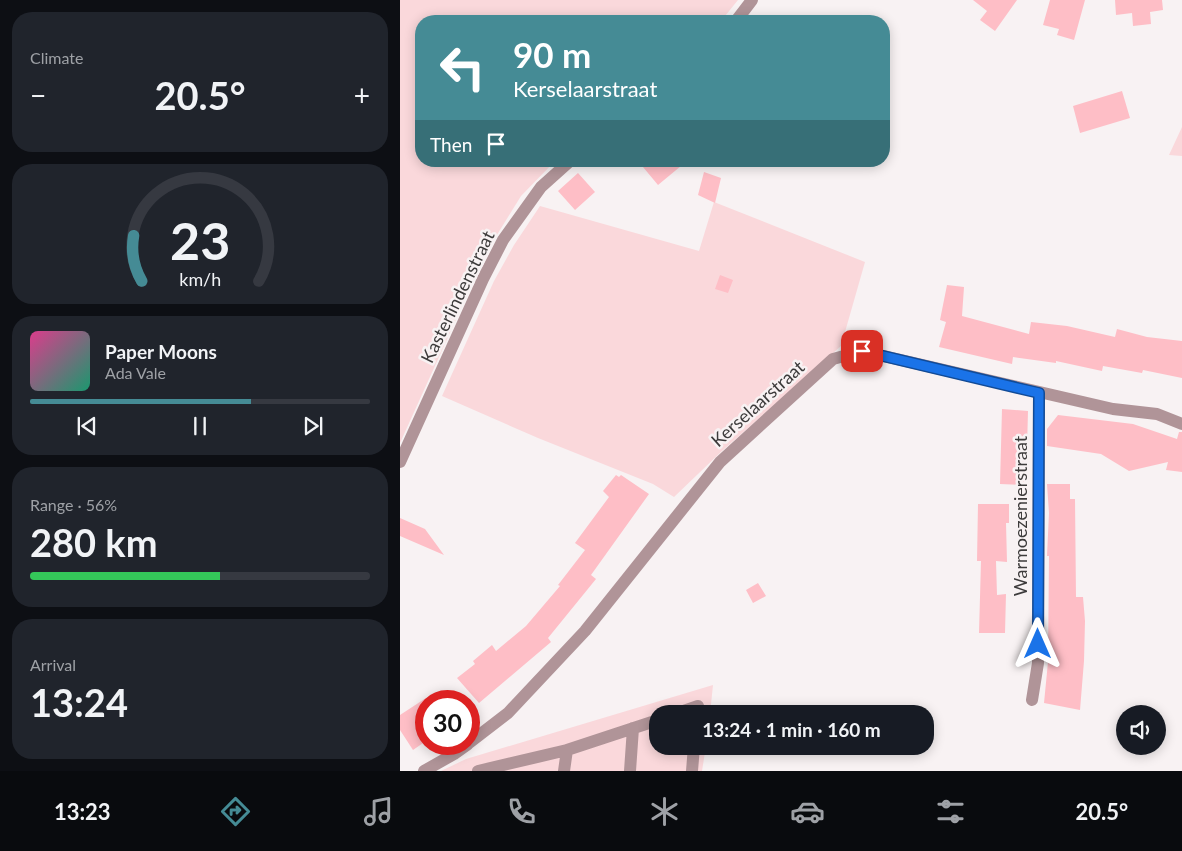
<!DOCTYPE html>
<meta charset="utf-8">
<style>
body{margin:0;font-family:Lato,sans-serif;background:#20242c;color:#f1f3f6;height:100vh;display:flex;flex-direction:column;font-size:19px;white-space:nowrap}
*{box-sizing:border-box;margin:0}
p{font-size:16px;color:#9ea1a6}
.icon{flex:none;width:28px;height:28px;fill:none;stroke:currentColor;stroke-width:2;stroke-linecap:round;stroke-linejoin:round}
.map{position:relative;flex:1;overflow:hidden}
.drawer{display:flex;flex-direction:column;gap:12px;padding:12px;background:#0d0f14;width:400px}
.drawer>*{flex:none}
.guide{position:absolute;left:15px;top:15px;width:475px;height:152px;border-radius:20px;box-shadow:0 2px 12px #0003;background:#458b95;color:#fff;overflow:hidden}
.tools{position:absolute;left:716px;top:705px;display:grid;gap:10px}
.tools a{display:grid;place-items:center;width:50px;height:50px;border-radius:50%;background:#171b24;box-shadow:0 2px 12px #0003;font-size:25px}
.speed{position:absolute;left:15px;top:690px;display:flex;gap:10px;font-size:25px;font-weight:700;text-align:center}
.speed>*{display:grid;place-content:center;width:65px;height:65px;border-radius:50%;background:#171b24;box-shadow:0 2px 12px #0003;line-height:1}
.speed .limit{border:8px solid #d22;background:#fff;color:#111}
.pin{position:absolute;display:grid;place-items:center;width:42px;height:42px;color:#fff;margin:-21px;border-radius:10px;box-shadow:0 2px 8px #0006}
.me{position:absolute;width:55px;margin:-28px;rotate:0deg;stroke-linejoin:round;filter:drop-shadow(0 0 4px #0008)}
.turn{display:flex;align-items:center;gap:18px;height:105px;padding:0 15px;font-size:22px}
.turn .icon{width:65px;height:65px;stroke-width:2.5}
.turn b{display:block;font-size:35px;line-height:42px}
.then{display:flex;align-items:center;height:48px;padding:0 15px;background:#0003;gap:10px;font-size:19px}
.big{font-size:38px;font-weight:700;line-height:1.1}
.drawer .widget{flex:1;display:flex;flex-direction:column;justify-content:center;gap:8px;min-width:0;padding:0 18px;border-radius:20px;background:#20242c}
.drawer .dial{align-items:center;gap:0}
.dial svg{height:130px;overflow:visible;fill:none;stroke:#363941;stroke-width:7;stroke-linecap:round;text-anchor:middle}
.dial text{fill:#f1f3f6;stroke:none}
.song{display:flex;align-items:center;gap:15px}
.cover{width:60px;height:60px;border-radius:8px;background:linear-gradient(135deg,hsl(330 70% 55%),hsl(160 70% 35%))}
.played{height:5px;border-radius:2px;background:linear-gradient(90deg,#458b95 65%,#363941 65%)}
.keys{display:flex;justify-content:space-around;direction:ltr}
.heat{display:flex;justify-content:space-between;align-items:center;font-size:28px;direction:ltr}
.charge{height:8px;border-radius:4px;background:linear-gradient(90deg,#34c759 56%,#363941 0)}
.trip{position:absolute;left:249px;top:705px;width:285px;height:50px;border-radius:20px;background:#171b24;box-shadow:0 2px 12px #0003;font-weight:700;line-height:50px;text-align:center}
.menu{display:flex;height:80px;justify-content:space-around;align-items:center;background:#090b0e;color:#9ea1a6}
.menu .icon{width:35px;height:35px}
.menu .active{color:#458b95}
.menu b{font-size:22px;color:#f1f3f6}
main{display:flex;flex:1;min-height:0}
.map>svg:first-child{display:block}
.green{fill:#fad8db}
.building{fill:#febec6}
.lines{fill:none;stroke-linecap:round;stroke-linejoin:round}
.minor{stroke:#b09498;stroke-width:12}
.route-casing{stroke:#114b97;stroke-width:12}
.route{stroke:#1a73e8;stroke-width:9}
.labels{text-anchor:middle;stroke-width:5;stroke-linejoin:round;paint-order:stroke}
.street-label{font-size:18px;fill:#3d3b3b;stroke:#f8f2f3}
</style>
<main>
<section class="drawer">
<div class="widget"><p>Climate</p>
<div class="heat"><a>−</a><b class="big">20.5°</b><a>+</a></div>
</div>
<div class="widget dial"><svg viewBox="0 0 100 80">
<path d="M14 69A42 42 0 1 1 86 69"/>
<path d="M14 69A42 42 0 0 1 9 41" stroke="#458b95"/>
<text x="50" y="56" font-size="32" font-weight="700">23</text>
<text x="50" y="72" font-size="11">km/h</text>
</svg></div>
<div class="widget">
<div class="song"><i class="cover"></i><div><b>Paper Moons</b><p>Ada Vale</p></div></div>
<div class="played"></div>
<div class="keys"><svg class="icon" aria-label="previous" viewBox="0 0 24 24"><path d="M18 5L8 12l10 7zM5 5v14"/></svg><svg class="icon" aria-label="pause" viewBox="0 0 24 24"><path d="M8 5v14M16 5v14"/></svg><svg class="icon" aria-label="next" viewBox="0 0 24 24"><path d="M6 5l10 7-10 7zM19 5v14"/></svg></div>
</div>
<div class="widget"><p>Range · 56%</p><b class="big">280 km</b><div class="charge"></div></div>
<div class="widget"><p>Arrival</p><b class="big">13:24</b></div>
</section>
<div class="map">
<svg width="782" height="771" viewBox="0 0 782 771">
<rect width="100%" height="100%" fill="#f8f2f3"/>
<!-- green -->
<path class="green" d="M 0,0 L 338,0 L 321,21 L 21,21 L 21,161 L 155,161 L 121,196 L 87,251 L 0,443 Z
M 782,127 L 782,156 L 769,155 Z
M 314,202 L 465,262 L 441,346 L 322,451 L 274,497 L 253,484 L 138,438 L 42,396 L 94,281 L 114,245 L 140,206 L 299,251 Z
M 313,685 L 310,714 L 258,714 L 258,746 L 306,746 L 302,771 L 41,771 L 66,759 Z"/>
<!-- building -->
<path class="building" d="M 573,0 L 617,0 L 595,31 L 580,20 L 587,11 Z
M 650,0 L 685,0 L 674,40 L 657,35 L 659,29 L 643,25 Z
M 715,0 L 762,0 L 763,10 L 750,12 L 751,24 L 733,26 L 732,13 L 716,15 Z
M 722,91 L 730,118 L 680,133 L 673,106 Z
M 238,161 L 287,161 L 258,185 Z
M 304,172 L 321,178 L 315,203 L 298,195 Z
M 178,173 L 195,192 L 175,210 L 158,191 Z
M 320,275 L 333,280 L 328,293 L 315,289 Z
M 547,285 L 564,287 L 562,316 L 629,334 L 631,322 L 667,326 L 715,337 L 717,329 L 747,337 L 782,341 L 782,378 L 743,370 L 742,373 L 703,366 L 702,371 L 656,361 L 656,363 L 613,357 L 612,364 L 539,347 L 546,322 L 540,320 Z
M 602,409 L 628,411 L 626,485 L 600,484 Z
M 658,415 L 733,424 L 777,439 L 779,432 L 782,432 L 782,472 L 766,470 L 768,462 L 729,471 L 701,454 L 647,446 L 647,429 Z
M 216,475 L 219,477 L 221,475 L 249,494 L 191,575 L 196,579 L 148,638 L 151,642 L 79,703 L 57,678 L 75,664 L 73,661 L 92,645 L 96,651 L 126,626 L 160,586 L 158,585 L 185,550 L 175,543 L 209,497 L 203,491 Z
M 647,484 L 670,484 L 670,499 L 675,499 L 676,597 L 683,597 L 685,621 L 684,661 L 680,710 L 644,703 L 648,662 L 649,556 L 647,556 L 649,513 Z
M 578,504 L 609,504 L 609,523 L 606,523 L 607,562 L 596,561 L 597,595 L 606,594 L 605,633 L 579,633 L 581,561 L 577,561 Z
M 0,518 L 25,529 L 44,555 L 0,536 Z
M 358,583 L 366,596 L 353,603 L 346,590 Z
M 26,698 L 26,741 L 13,750 L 0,730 L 0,715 Z"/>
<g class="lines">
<!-- minor -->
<path class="minor" d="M 336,21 L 352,0
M 0,462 L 83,279 L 103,240 L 141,187 L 170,161
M 632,700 L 638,663 L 639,393
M 275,714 L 298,706 L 297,714
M 69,743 L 108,713 L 185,631 L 320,462 L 433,359 L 462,351 L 713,409 L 757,414 L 782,424
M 167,750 L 258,720
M 24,771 L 54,754 L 68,744
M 78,771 L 167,750 L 164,771
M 230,771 L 233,728
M 292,771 L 294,746"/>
</g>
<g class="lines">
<defs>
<path id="route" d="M 462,351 L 639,393 L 638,644"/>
</defs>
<!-- route casing -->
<use href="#route" class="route-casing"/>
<!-- route -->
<use href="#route" class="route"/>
</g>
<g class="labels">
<!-- street labels -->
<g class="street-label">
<text transform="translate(58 297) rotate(-64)" y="6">Kasterlindenstraat</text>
<text transform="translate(358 404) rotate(-42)" y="6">Kerselaarstraat</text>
<text transform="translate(621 516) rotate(-90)" y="6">Warmoezenierstraat</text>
</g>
</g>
</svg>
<div class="tools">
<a><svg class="icon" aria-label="sound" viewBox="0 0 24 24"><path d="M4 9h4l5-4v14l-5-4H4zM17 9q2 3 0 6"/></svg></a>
</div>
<div class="speed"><div class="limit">30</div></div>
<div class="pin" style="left:462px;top:351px;background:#d93025"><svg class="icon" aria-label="arrive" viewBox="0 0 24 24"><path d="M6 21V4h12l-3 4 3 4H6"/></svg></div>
<svg class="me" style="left:638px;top:644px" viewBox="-20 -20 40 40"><path d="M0-17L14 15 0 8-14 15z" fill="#1a73e8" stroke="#fff" stroke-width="4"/></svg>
<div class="trip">13:24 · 1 min · 160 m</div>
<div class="guide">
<div class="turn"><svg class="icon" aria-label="left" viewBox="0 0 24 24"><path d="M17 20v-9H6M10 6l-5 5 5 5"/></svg><div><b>90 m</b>Kerselaarstraat</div></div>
<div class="then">Then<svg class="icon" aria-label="arrive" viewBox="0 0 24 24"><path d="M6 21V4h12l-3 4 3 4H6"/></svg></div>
</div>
</div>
</main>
<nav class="menu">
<b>13:23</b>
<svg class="icon active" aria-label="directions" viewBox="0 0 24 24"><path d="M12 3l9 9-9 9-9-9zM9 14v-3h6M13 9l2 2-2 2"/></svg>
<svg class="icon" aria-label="music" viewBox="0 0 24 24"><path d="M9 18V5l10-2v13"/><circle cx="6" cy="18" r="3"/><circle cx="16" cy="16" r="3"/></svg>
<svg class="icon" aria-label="phone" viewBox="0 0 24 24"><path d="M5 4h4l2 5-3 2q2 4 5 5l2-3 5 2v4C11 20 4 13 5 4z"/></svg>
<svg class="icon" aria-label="climate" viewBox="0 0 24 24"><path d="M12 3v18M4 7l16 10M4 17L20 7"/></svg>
<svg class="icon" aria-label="car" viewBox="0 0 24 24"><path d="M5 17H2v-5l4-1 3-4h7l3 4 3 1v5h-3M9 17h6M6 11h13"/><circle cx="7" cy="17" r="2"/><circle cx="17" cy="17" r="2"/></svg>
<svg class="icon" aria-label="filters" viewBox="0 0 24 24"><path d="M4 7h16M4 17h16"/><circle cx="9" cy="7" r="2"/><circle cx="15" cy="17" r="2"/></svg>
<b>20.5°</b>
</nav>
